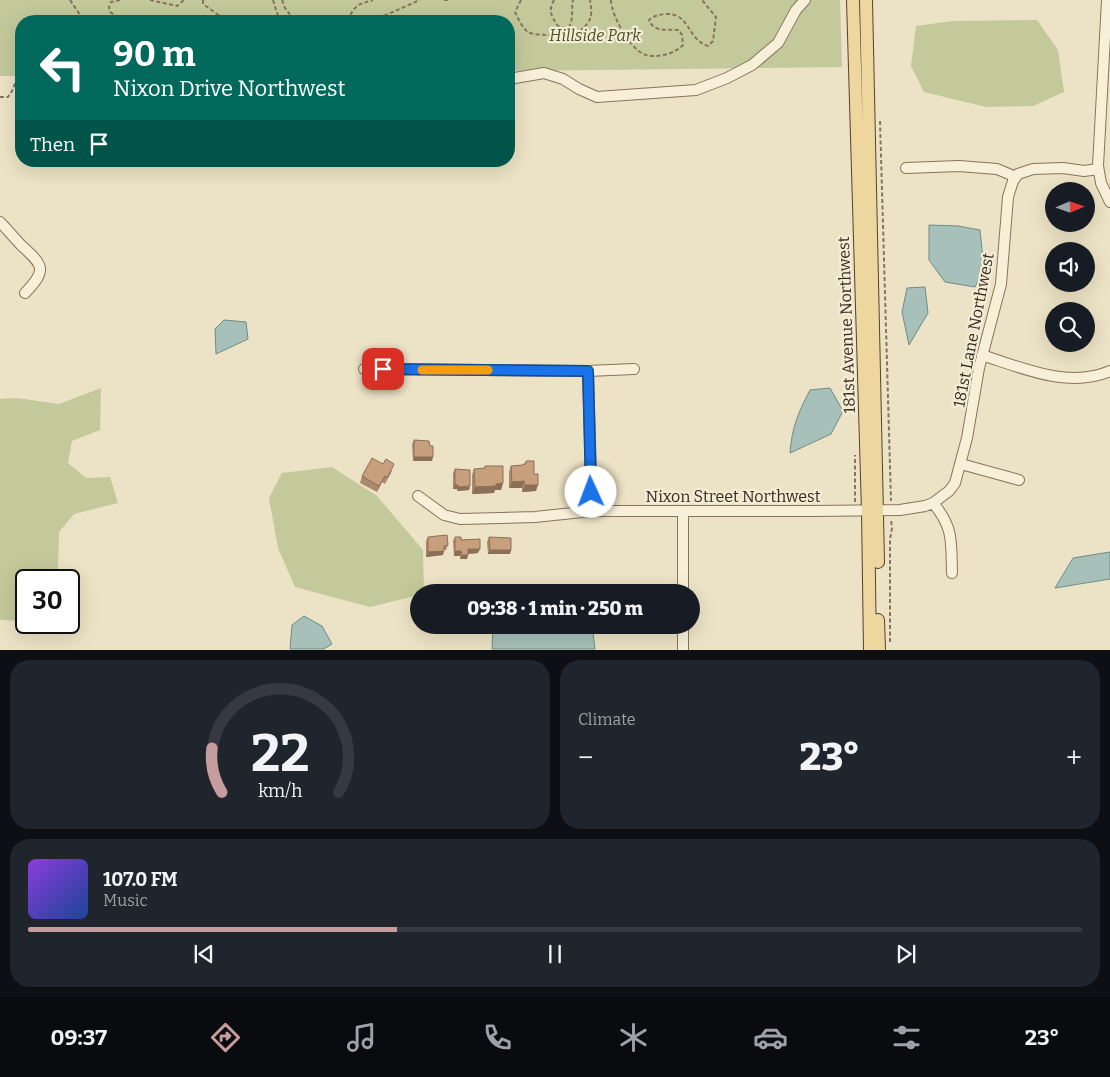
<!DOCTYPE html>
<meta charset="utf-8">
<style>
body{margin:0;font-family:Bitter,serif;background:#20242c;color:#f1f3f6;height:100vh;display:flex;flex-direction:column;font-size:19px;white-space:nowrap}
*{box-sizing:border-box;margin:0}
p{font-size:16px;color:#9ea1a6}
.icon{flex:none;width:28px;height:28px;fill:none;stroke:currentColor;stroke-width:2;stroke-linecap:round;stroke-linejoin:round}
.map{position:relative;height:650px;overflow:hidden}
.panel{display:flex;flex-direction:column;gap:10px;padding:10px;background:#0d0f14;flex:1}
.panel>*{flex:none}
.guide{position:absolute;left:15px;top:15px;width:500px;height:152px;border-radius:20px;box-shadow:0 5px 20px #0002;background:#00695c;color:#fff;overflow:hidden}
.needle{width:32px;rotate:88deg}
.controls{position:absolute;left:1045px;top:182px;display:grid;gap:10px}
.controls a{display:grid;place-items:center;width:50px;height:50px;border-radius:50%;background:#171b24;box-shadow:0 5px 20px #0002;font-size:25px}
.speed{position:absolute;left:15px;top:569px;display:flex;gap:10px;font-size:25px;font-weight:700;text-align:center}
.speed>*{display:grid;place-content:center;width:65px;height:65px;border-radius:50%;background:#171b24;box-shadow:0 5px 20px #0002;line-height:1}
.speed .limit{border:2px solid #111;border-radius:8px;background:#fff;color:#111}
.pin{position:absolute;display:grid;place-items:center;width:42px;height:42px;color:#fff;margin:-21px;border-radius:10px;box-shadow:0 2px 8px #0006}
.me{position:absolute;width:55px;margin:-28px;rotate:358deg;stroke-linejoin:round;filter:drop-shadow(0 0 4px #0008)}
.turn{display:flex;align-items:center;gap:18px;height:105px;padding:0 15px;font-size:22px}
.turn .icon{width:65px;height:65px;stroke-width:2.5}
.turn b{display:block;font-size:35px;line-height:42px}
.then{display:flex;align-items:center;height:48px;padding:0 15px;background:#0003;gap:10px;font-size:19px}
.big{font-size:38px;font-weight:800;line-height:1.1}
.panel .card{flex:1;display:flex;flex-direction:column;justify-content:center;gap:8px;min-width:0;padding:0 18px;border-radius:20px;background:#20242c}
.panel .dial{align-items:center;gap:0}
.dial svg{height:130px;overflow:visible;fill:none;stroke:#363941;stroke-width:7;stroke-linecap:round;text-anchor:middle}
.dial text{fill:#f1f3f6;stroke:none}
.song{display:flex;align-items:center;gap:15px}
.cover{width:60px;height:60px;border-radius:8px;background:linear-gradient(135deg,hsl(270 70% 55%),hsl(220 70% 35%))}
.played{height:5px;border-radius:2px;background:linear-gradient(90deg,#c69c9c 35%,#363941 35%)}
.keys{display:flex;justify-content:space-around;direction:ltr}
.heat{display:flex;justify-content:space-between;align-items:center;font-size:28px;direction:ltr}
.panel .tiles{flex:1;display:grid;gap:10px;grid-template-columns:1fr 1fr}
.card:last-child{grid-column:span 2}
.trip{position:absolute;left:410px;top:584px;width:290px;height:50px;border-radius:25px;background:#171b24;box-shadow:0 5px 20px #0002;font-weight:800;line-height:50px;text-align:center}
.tab-bar{display:flex;height:80px;justify-content:space-around;align-items:center;background:#090b0e;color:#9ea1a6}
.tab-bar .icon{width:35px;height:35px}
.tab-bar .active{color:#c69c9c}
.tab-bar b{font-size:22px;color:#f1f3f6}
.map>svg:first-child{display:block}
.green{fill:#c3c99a}
.water{fill:#a7c0b9;stroke:#6e8d87}
.lines{fill:none;stroke-linecap:round;stroke-linejoin:round}
.minor-casing{stroke:#86745c;stroke-width:12}
.major-casing{stroke:#544230;stroke-width:14}
.path{stroke:#86745c;stroke-width:2;stroke-dasharray:4 2.5;stroke-linecap:butt}
.minor{stroke:#f7efd8;stroke-width:10}
.major{stroke:#edd79f;stroke-width:12}
.wall{fill:#ac896c}
.shaded-wall{fill:#8c6f58}
.building{fill:#c89f7d;stroke:#8c6f58}
.route-casing{stroke:#114b97;stroke-width:12}
.route{stroke:#1a73e8;stroke-width:9}
.slow{stroke:#f59e0b;stroke-width:9}
.labels{text-anchor:middle;stroke-width:4.5;stroke-linejoin:round;paint-order:stroke}
.park-label{font-size:16px;font-style:italic;fill:#465227;stroke:#f4ecd5}
.street-label{font-size:16px;fill:#372b1f;stroke:#f4ecd5}
</style>
<div class="map">
<svg width="1110" height="650" viewBox="0 0 1110 650">
<rect width="100%" height="100%" fill="#ece2c5"/>
<!-- green -->
<path class="green" d="M 0,0 L 840,0 L 842,67 L 509,71 L 509,21 L 21,21 L 21,76 L 0,76 Z
M 1037,20 L 1058,50 L 1064,92 L 1033,106 L 986,107 L 924,92 L 911,66 L 916,26 L 953,21 Z
M 101,388 L 100,430 L 72,441 L 68,463 L 86,478 L 110,477 L 118,503 L 74,514 L 59,532 L 58,571 L 53,580 L 26,580 L 26,621 L 0,620 L 0,399 L 17,398 L 59,404 Z
M 332,467 L 377,496 L 423,550 L 424,592 L 419,592 L 419,595 L 370,607 L 295,587 L 278,548 L 269,498 L 282,473 Z"/>
<!-- water -->
<path class="water" d="M 929,225 L 958,226 L 980,230 L 984,269 L 975,287 L 945,282 L 929,260 Z
M 925,287 L 928,313 L 909,345 L 902,312 L 907,288 Z
M 224,320 L 246,322 L 248,339 L 216,354 L 215,329 Z
M 830,388 L 843,411 L 831,434 L 790,453 C 792,427 798,413 810,390 Z
M 1110,552 L 1110,579 L 1055,588 L 1073,558 Z
M 304,616 L 322,626 L 332,644 L 324,649 L 290,649 L 292,625 Z
M 493,625 L 592,625 L 595,649 L 492,649 Z"/>
<g class="lines">
<defs>
<path id="minor" d="M 1107,0 L 1098,166 L 1101,183 L 1110,202
M 509,79 L 544,73 L 563,79 L 579,89 L 597,97 L 696,90 L 727,78 L 752,65 L 778,43 L 796,10 L 805,0
M 906,168 L 959,166 L 997,169 L 1016,177
M 0,222 C 8,230 14,238 22,246 C 44,266 47,270 25,293
M 982,355 C 1022,368 1069,389 1110,371
M 364,369 L 588,371 L 634,369
M 588,371 L 592,511
M 961,464 L 1019,480
M 418,496 L 444,515 L 460,519 L 535,517 L 592,511 L 814,511 L 900,510 L 925,506 L 933,503 L 949,491 L 955,483 L 967,438 L 979,368 L 1001,284 L 1008,197 L 1013,181 L 1018,174 L 1033,169 L 1063,168 L 1084,171 L 1098,169
M 933,503 C 954,528 951,542 952,573
M 683,511 L 683,592
M 683,625 L 683,650"/>
<path id="major" d="M 853,0 L 868,511 L 870,650
M 866,0 L 878,562
M 878,620 L 879,650"/>
</defs>
<!-- minor casing -->
<use href="#minor" class="minor-casing"/>
<!-- major casing -->
<use href="#major" class="major-casing"/>
<!-- path -->
<path class="path" d="M 70,0 L 80,15 L 79,21
M 120,0 L 111,2 L 109,7 L 110,12 L 124,21
M 150,0 L 177,6 L 184,0
M 203,0 L 203,4 L 227,21
M 273,0 L 278,16 L 278,21
M 282,0 L 285,8 L 295,21
M 444,0 L 448,0
M 521,0 L 515,12 C 518,18 522,28 528,32 C 535,37 567,34 577,34 C 591,21 593,19 590,0
M 554,0 C 548,12 551,15 558,26 L 564,28 L 569,27 C 574,18 571,10 573,0
M 611,0 C 611,15 631,51 646,55 C 659,58 674,54 683,45 L 682,35 L 679,30 C 668,29 654,33 649,20 C 653,16 658,15 664,14 C 691,12 686,39 708,46 L 713,41 L 716,17 L 702,0
M 357,21 L 351,21 L 349,18 C 355,4 360,4 373,0
M 372,21 L 420,0
M 0,97 L 8,97 L 12,91 L 21,69
M 880,121 L 891,501
M 855,502 L 855,455
M 890,642 L 890,539 L 892,528 L 891,520"/>
<!-- minor -->
<use href="#minor" class="minor"/>
<!-- major -->
<use href="#major" class="major"/>
</g>
<!-- wall -->
<path class="wall" d="M 414,440 L 430,446 L 432,461 L 413,461 L 412,444 Z
M 526,461 L 536,491 L 522,492 L 522,488 L 509,488 L 509,472 L 511,466 L 522,465 L 523,464 L 525,464 Z
M 485,466 L 503,483 L 501,490 L 495,490 L 494,493 L 472,494 L 472,475 L 474,469 L 484,468 Z
M 455,469 L 469,490 L 457,491 L 457,489 L 453,489 L 453,473 Z
M 392,471 L 385,484 L 382,482 L 377,492 L 360,483 L 362,476 Z
M 428,537 L 448,545 L 446,550 L 444,550 L 443,555 L 426,557 L 426,541 Z
M 455,537 L 461,540 L 478,553 L 468,554 L 467,559 L 460,559 L 460,556 L 454,556 L 453,541 Z
M 489,537 L 511,550 L 510,554 L 488,554 L 487,542 Z"/>
<!-- shaded-wall -->
<path class="shaded-wall" d="M 414,457 L 433,457 L 432,461 L 413,461 Z
M 385,476 L 377,492 L 379,486 Z
M 524,481 L 522,488 L 509,488 L 512,482 Z
M 503,483 L 501,490 L 495,490 L 494,493 L 472,494 L 475,487 Z
M 455,485 L 458,485 L 457,489 L 453,489 Z
M 525,485 L 538,485 L 536,491 L 522,492 Z
M 470,486 L 469,490 L 457,491 L 458,487 Z
M 468,549 L 480,549 L 478,553 L 466,554 Z
M 490,550 L 511,550 L 510,554 L 488,554 Z
M 444,551 L 443,555 L 426,557 L 428,552 Z
M 455,551 L 461,551 L 460,556 L 454,556 Z
M 462,555 L 468,555 L 467,559 L 460,559 Z"/>
<!-- building -->
<path class="building" d="M 414,440 L 429,441 L 430,446 L 433,446 L 433,457 L 414,457 Z
M 372,458 L 383,464 L 386,459 L 394,464 L 388,477 L 385,476 L 379,486 L 362,476 Z
M 526,461 L 534,461 L 534,474 L 538,474 L 538,485 L 525,485 L 524,481 L 512,482 L 511,466 L 523,465 L 523,464 L 526,464 Z
M 485,466 L 503,466 L 503,483 L 496,484 L 496,486 L 475,487 L 474,469 L 485,468 Z
M 455,469 L 470,470 L 470,486 L 458,487 L 458,485 L 455,485 Z
M 447,535 L 448,545 L 444,546 L 444,551 L 428,552 L 428,537 Z
M 455,537 L 461,537 L 461,540 L 480,539 L 480,549 L 468,549 L 468,555 L 462,555 L 461,551 L 455,551 Z
M 489,537 L 511,538 L 511,550 L 490,550 Z"/>
<g class="lines">
<defs>
<path id="route" d="M 383,369 L 588,371 L 591,492"/>
</defs>
<!-- route casing -->
<use href="#route" class="route-casing"/>
<!-- route -->
<use href="#route" class="route"/>
<!-- slow -->
<path class="slow" d="M 422,370 L 488,370"/>
</g>
<g class="labels">
<!-- park labels -->
<g class="park-label">
<text x="595" y="41">Hillside Park</text>
</g>
<!-- street labels -->
<g class="street-label">
<text transform="translate(846 325) rotate(-92)" y="6">181st Avenue Northwest</text>
<text transform="translate(973 330) rotate(-79)" y="6">181st Lane Northwest</text>
<text x="733" y="502">Nixon Street Northwest</text>
</g>
</g>
</svg>
<div class="controls">
<a><svg class="needle" viewBox="-14 -14 28 28"><path d="M0-13l5 13h-10z" fill="#e53935"/><path d="M0 13l5-13h-10z" fill="#9ea1a6"/></svg></a>
<a><svg class="icon" aria-label="sound" viewBox="0 0 24 24"><path d="M4 9h4l5-4v14l-5-4H4zM17 9q2 3 0 6"/></svg></a>
<a><svg class="icon" aria-label="search" viewBox="0 0 24 24"><circle cx="10" cy="10" r="6"/><path d="M15 15l6 6"/></svg></a>
</div>
<div class="speed"><div class="limit">30</div></div>
<div class="pin" style="left:383px;top:369px;background:#d93025"><svg class="icon" aria-label="arrive" viewBox="0 0 24 24"><path d="M6 21V4h12l-3 4 3 4H6"/></svg></div>
<svg class="me" style="left:591px;top:492px" viewBox="-20 -20 40 40"><circle r="19" fill="#fff"/><path d="M0-13L10 11 0 6-10 11z" fill="#1a73e8"/></svg>
<div class="trip">09:38 · 1 min · 250 m</div>
<div class="guide">
<div class="turn"><svg class="icon" aria-label="left" viewBox="0 0 24 24"><path d="M17 20v-9H6M10 6l-5 5 5 5"/></svg><div><b>90 m</b>Nixon Drive Northwest</div></div>
<div class="then">Then<svg class="icon" aria-label="arrive" viewBox="0 0 24 24"><path d="M6 21V4h12l-3 4 3 4H6"/></svg></div>
</div>
</div>
<section class="panel">
<div class="tiles">
<div class="card dial"><svg viewBox="0 0 100 80">
<path d="M14 69A42 42 0 1 1 86 69"/>
<path d="M14 69A42 42 0 0 1 8 42" stroke="#c69c9c"/>
<text x="50" y="56" font-size="32" font-weight="700">22</text>
<text x="50" y="72" font-size="11">km/h</text>
</svg></div>
<div class="card"><p>Climate</p>
<div class="heat"><a>−</a><b class="big">23°</b><a>+</a></div>
</div>
<div class="card">
<div class="song"><i class="cover"></i><div><b>107.0 FM</b><p>Music</p></div></div>
<div class="played"></div>
<div class="keys"><svg class="icon" aria-label="previous" viewBox="0 0 24 24"><path d="M18 5L8 12l10 7zM5 5v14"/></svg><svg class="icon" aria-label="pause" viewBox="0 0 24 24"><path d="M8 5v14M16 5v14"/></svg><svg class="icon" aria-label="next" viewBox="0 0 24 24"><path d="M6 5l10 7-10 7zM19 5v14"/></svg></div>
</div>
</div>
</section>
<nav class="tab-bar">
<b>09:37</b>
<svg class="icon active" aria-label="directions" viewBox="0 0 24 24"><path d="M12 3l9 9-9 9-9-9zM9 14v-3h6M13 9l2 2-2 2"/></svg>
<svg class="icon" aria-label="music" viewBox="0 0 24 24"><path d="M9 18V5l10-2v13"/><circle cx="6" cy="18" r="3"/><circle cx="16" cy="16" r="3"/></svg>
<svg class="icon" aria-label="phone" viewBox="0 0 24 24"><path d="M5 4h4l2 5-3 2q2 4 5 5l2-3 5 2v4C11 20 4 13 5 4z"/></svg>
<svg class="icon" aria-label="climate" viewBox="0 0 24 24"><path d="M12 3v18M4 7l16 10M4 17L20 7"/></svg>
<svg class="icon" aria-label="car" viewBox="0 0 24 24"><path d="M5 17H2v-5l4-1 3-4h7l3 4 3 1v5h-3M9 17h6M6 11h13"/><circle cx="7" cy="17" r="2"/><circle cx="17" cy="17" r="2"/></svg>
<svg class="icon" aria-label="filters" viewBox="0 0 24 24"><path d="M4 7h16M4 17h16"/><circle cx="9" cy="7" r="2"/><circle cx="15" cy="17" r="2"/></svg>
<b>23°</b>
</nav>
